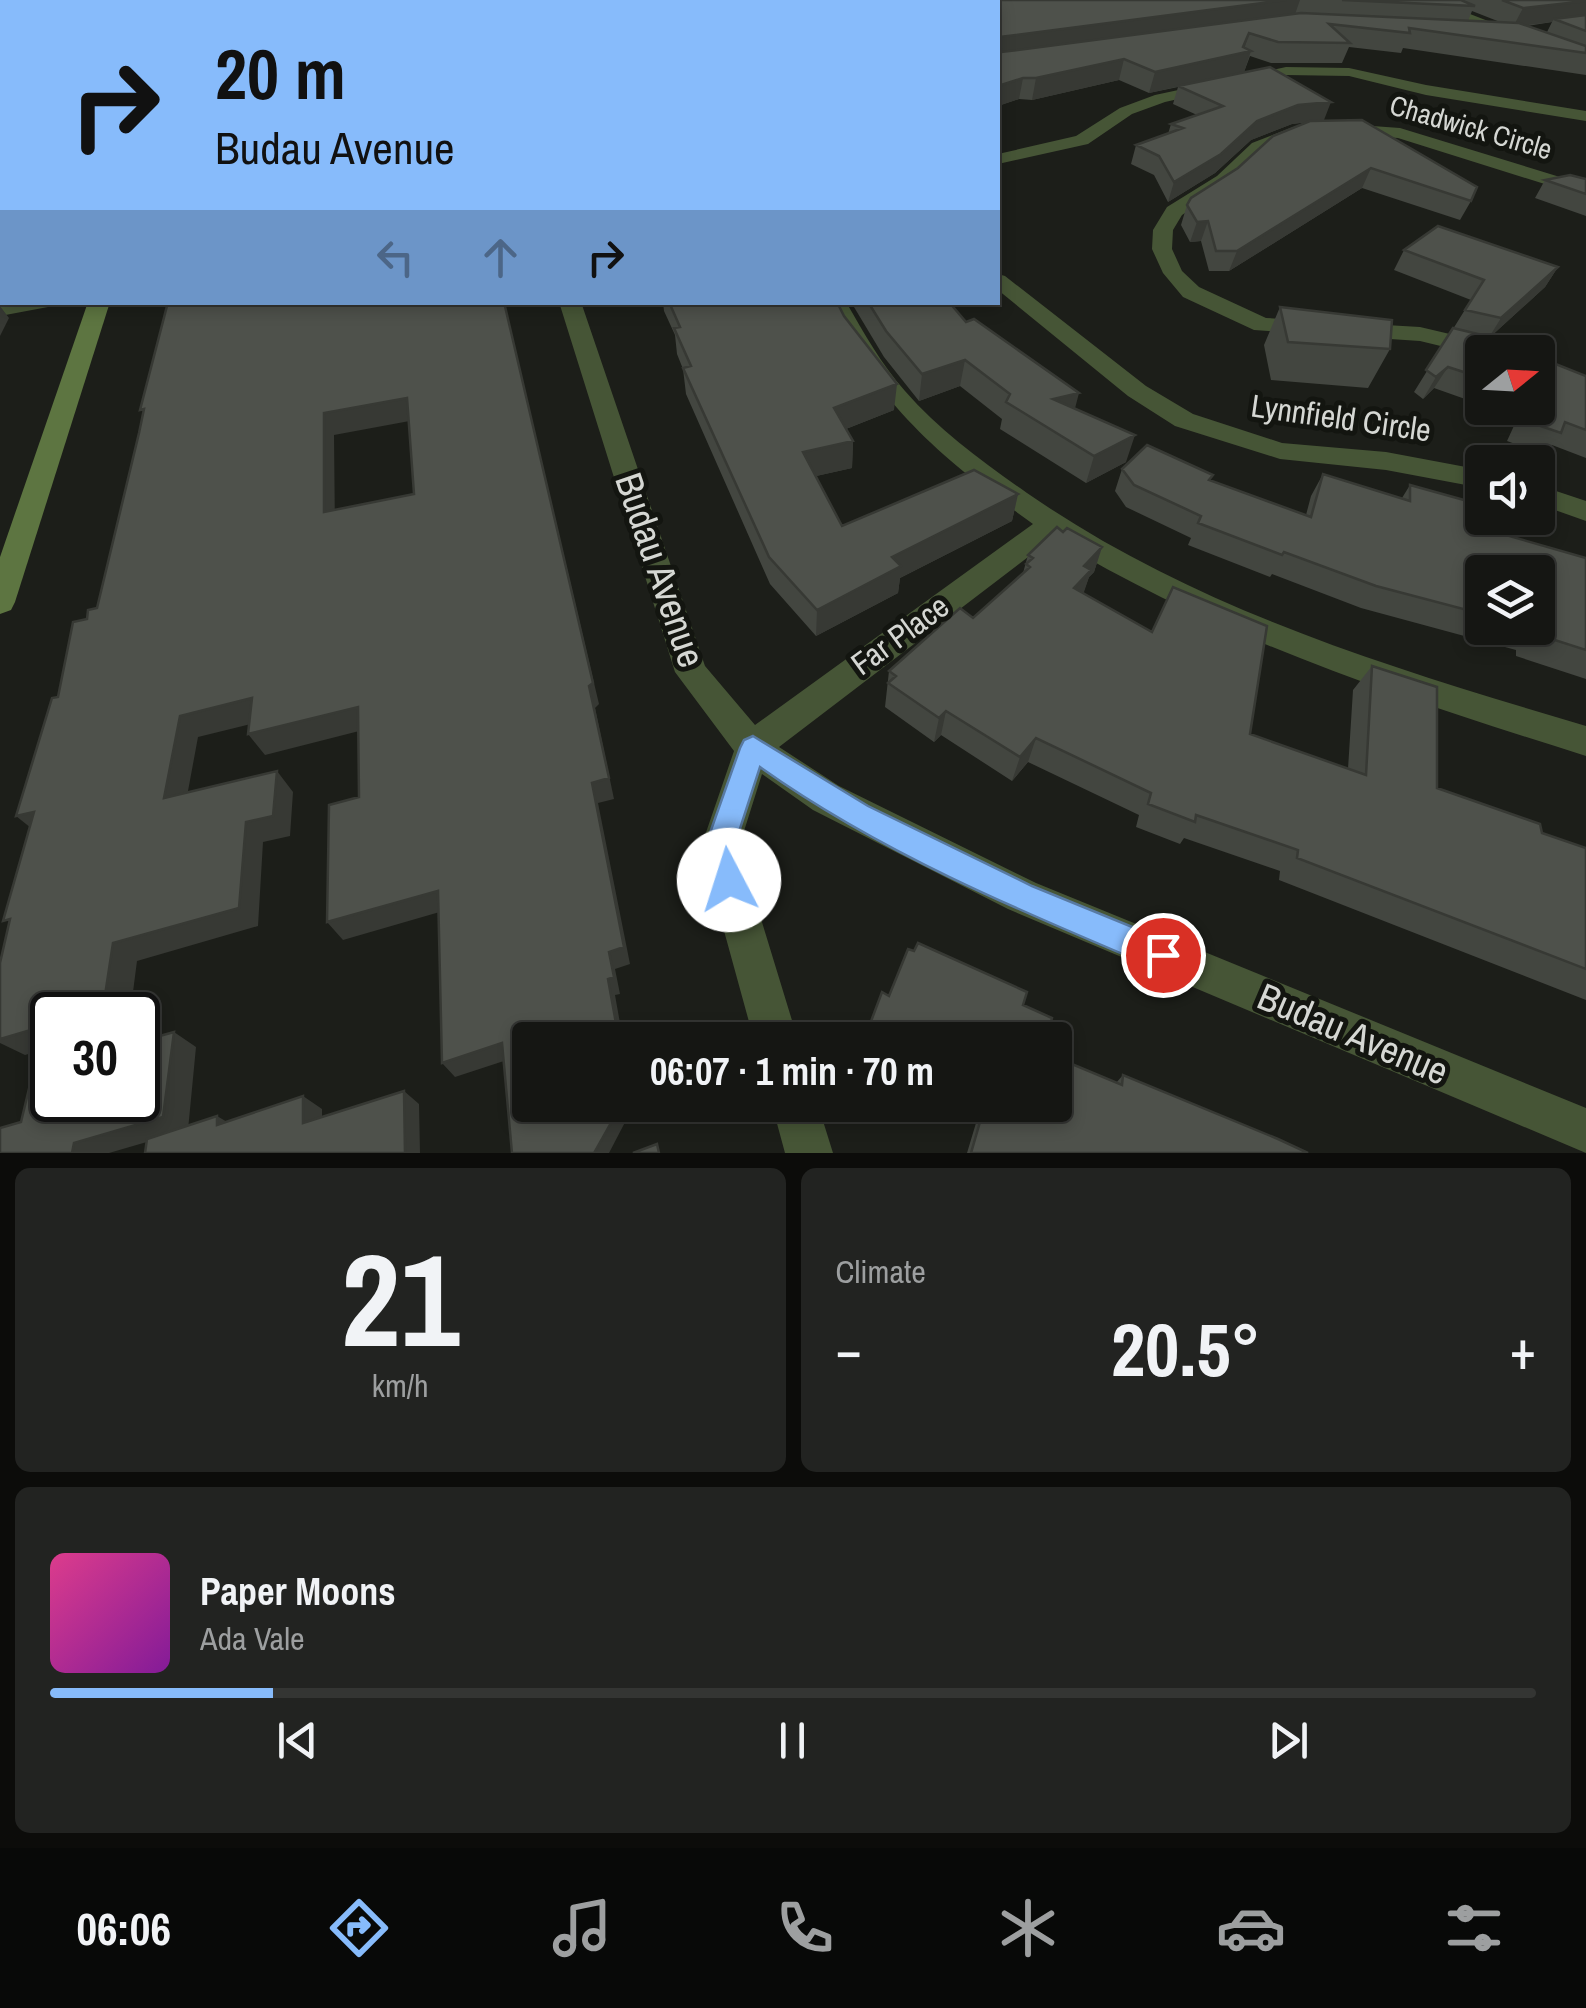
<!DOCTYPE html>
<meta charset="utf-8">
<style>
body{margin:0;font-family:"Archivo Narrow",sans-serif;background:#222321;color:#f1f3f6;height:100vh;display:flex;flex-direction:column;font-size:38px;white-space:nowrap}
*{box-sizing:border-box;margin:0}
p{font-size:32px;color:#9d9fa0}
.icon{flex:none;width:55px;height:55px;fill:none;stroke:currentColor;stroke-width:2;stroke-linecap:round;stroke-linejoin:round}
.map{position:relative;height:1153px;overflow:hidden}
.drawer{display:flex;flex-direction:column;gap:15px;padding:15px;background:#0c0c0a;flex:1}
.drawer>*{flex:none}
.hud{position:absolute;left:0px;top:0px;width:1000px;height:305px;box-shadow:0 5px 15px #0003,0 0 0 2px #343533;background:#87bbfb;color:#111;overflow:hidden}
.needle{width:65px;rotate:72deg}
.buttons{position:absolute;left:1465px;top:335px;display:grid;gap:20px}
.buttons a{display:grid;place-items:center;width:90px;height:90px;border-radius:10px;background:#151613;box-shadow:0 5px 15px #0003,0 0 0 2px #343533;font-size:50px}
.speed{position:absolute;left:30px;top:992px;display:flex;gap:20px;font-size:50px;font-weight:700;text-align:center}
.speed>*{display:grid;place-content:center;width:130px;height:130px;border-radius:50%;background:#151613;box-shadow:0 5px 15px #0003,0 0 0 2px #343533;line-height:1}
.speed .limit{border:5px solid #111;border-radius:15px;background:#fff;color:#111}
.pin{position:absolute;display:grid;place-items:center;width:85px;height:85px;color:#fff;margin:-42px;border:5px solid #fff;border-radius:50%;box-shadow:0 2px 10px #0007}
.me{position:absolute;width:110px;margin:-55px;rotate:355deg;stroke-linejoin:round;filter:drop-shadow(0 0 8px #0008)}
.turn{display:flex;align-items:center;gap:35px;height:210px;padding:0 50px;font-size:45px}
.turn .icon{width:130px;height:130px;stroke-width:2.5}
.turn b{display:block;font-size:70px;line-height:85px}
.lanes{display:flex;align-items:center;height:95px;padding:0 50px;background:#0003;justify-content:center;gap:50px;direction:ltr}
.lanes .off{opacity:.35}
.big{font-size:75px;font-weight:700;line-height:1.1}
.drawer .widget{flex:1;display:flex;flex-direction:column;justify-content:center;gap:15px;min-width:0;padding:0 35px;border-radius:15px;background:#222321}
.drawer .dial{align-items:center;gap:0}
.dial b{font-size:130px;line-height:1}
.song{display:flex;align-items:center;gap:30px}
.cover{width:120px;height:120px;border-radius:15px;background:linear-gradient(135deg,hsl(330 70% 55%),hsl(290 70% 35%))}
.played{height:10px;border-radius:5px;background:linear-gradient(90deg,#87bbfb 15%,#343533 15%)}
.keys{display:flex;justify-content:space-around;direction:ltr}
.heat{display:flex;justify-content:space-between;align-items:center;font-size:55px;direction:ltr}
.drawer .tiles{flex:1;display:grid;gap:15px;grid-template-columns:1fr 1fr}
.widget:last-child{grid-column:span 2}
.trip{position:absolute;left:512px;top:1022px;width:560px;height:100px;border-radius:10px;background:#151613;box-shadow:0 5px 15px #0003,0 0 0 2px #343533;font-weight:700;line-height:100px;text-align:center}
.tab-bar{display:flex;height:160px;justify-content:space-around;align-items:center;background:#080908;color:#9d9fa0}
.tab-bar .icon{width:70px;height:70px}
.tab-bar .on{color:#87bbfb}
.tab-bar b{font-size:45px;color:#f1f3f6}
.map>svg:first-child{display:block}
.lines{fill:none;stroke-linecap:round;stroke-linejoin:round}
.street{fill:#465536;fill-rule:evenodd}
.secondary{fill:#5d7541;fill-rule:evenodd}
.wall{fill:#434640;fill-rule:evenodd}
.shaded-wall{fill:#373934}
.building{fill:#4e514b;stroke:#373934;stroke-width:2.5;fill-rule:evenodd}
.route{fill:#87bbfb;stroke:#587aa3;stroke-width:2.5}
.labels{text-anchor:middle;stroke-width:10;stroke-linejoin:round;paint-order:stroke}
.far-street-label{font-size:28px;fill:#d5d7d3;stroke:#131510}
.street-label{font-size:32px;fill:#d5d7d3;stroke:#131510}
.near-street-label{font-size:38px;fill:#d5d7d3;stroke:#131510}
</style>
<div class="map">
<svg width="1586" height="1153" viewBox="0 0 1586 1153">
<rect width="100%" height="100%" fill="#1c1e19"/>
<g class="lines">
<!-- street -->
<path class="street" d="M 1416,0 L 1434,0 L 1586,59 L 1586,68 Z
M 1286,67 L 1349,68 L 1426,85 L 1586,111 L 1586,121 L 1426,95 L 1349,76 L 1286,75 L 1165,102 L 1132,114 L 1088,144 L 998,164 L 998,154 L 1076,136 L 1120,108 L 1155,95 Z
M 1331,123 L 1400,128 L 1586,185 L 1586,197 L 1398,138 L 1331,133 L 1302,136 L 1264,151 L 1229,184 L 1182,215 L 1173,230 L 1172,249 L 1182,271 L 1199,287 L 1266,318 L 1420,327 L 1505,347 L 1508,352 L 1482,352 L 1482,356 L 1420,341 L 1254,330 L 1183,297 L 1163,273 L 1152,249 L 1153,230 L 1167,207 L 1217,176 L 1252,143 L 1293,127 Z
M 998,274 L 1005,276 L 1146,386 L 1193,414 L 1282,443 L 1386,452 L 1482,470 L 1482,488 L 1386,470 L 1280,459 L 1175,426 L 1128,396 L 998,290 Z
M 0,302 L 51,302 L 48,307 L 0,316 Z
M 559,302 L 581,302 L 705,666 L 755,725 L 1033,524 C 936,454 884,409 824,302 L 846,302 C 864,333 881,364 905,391 C 940,431 984,463 1027,493 C 1196,610 1391,668 1586,726 L 1586,756 C 1399,697 1222,640 1053,538 L 779,747 L 839,786 L 1036,883 L 1586,1108 L 1586,1153 L 1008,909 L 813,810 L 762,774 L 739,847 L 798,1040 L 754,1040 L 701,847 L 734,751 L 675,672 Z
M 1538,485 L 1586,501 L 1586,521 L 1538,504 Z
M 772,1105 L 818,1105 L 833,1153 L 785,1153 Z"/>
<!-- secondary -->
<path class="secondary" d="M 88,302 L 110,302 L 15,602 L 11,610 L 0,614 L 0,557 Z"/>
</g>
<!-- wall -->
<path class="wall" d="M 675,0 L 1586,0 L 1586,75 L 1403,48 L 1401,53 L 1349,47 L 1342,63 L 1271,63 L 1250,56 L 1244,72 L 1324,120 L 1312,121 L 1471,201 L 1460,220 L 1362,188 L 1229,271 L 1209,271 L 1201,241 L 1190,242 L 1181,225 L 1187,205 L 1309,122 L 1292,124 L 1251,140 L 1215,173 L 1168,202 L 1154,175 L 1131,164 L 1136,145 L 1168,134 L 1171,124 L 1197,115 L 1173,104 L 1178,87 L 1149,93 L 1119,80 L 1032,100 L 1019,99 L 998,106 L 998,2 ZM 1472,11 L 1500,22 L 1468,21 ZM 1552,22 L 1547,32 L 1527,26 Z
M 1545,180 L 1586,194 L 1586,216 L 1535,198 Z
M 1404,250 L 1558,267 L 1545,287 L 1489,338 L 1482,352 L 1482,405 L 1434,388 L 1423,399 L 1414,392 L 1471,300 L 1394,270 Z
M 663,302 L 837,302 L 894,410 L 846,429 L 853,441 L 852,468 L 816,476 L 842,526 L 1018,494 L 1012,521 L 900,578 L 898,593 L 816,636 L 770,584 L 686,394 L 683,369 L 677,354 L 675,335 L 664,311 Z
M 851,302 L 949,302 L 966,322 L 1075,408 L 1126,462 L 1086,483 L 1000,429 L 1002,419 L 960,386 L 919,401 L 884,357 Z
M 1280,307 L 1390,349 L 1368,388 L 1271,380 L 1264,345 Z
M 1586,376 L 1586,458 L 1552,445 L 1545,455 L 1507,441 L 1518,417 L 1490,408 L 1538,408 Z
M 1122,469 L 1211,481 L 1306,515 L 1311,496 L 1323,474 L 1402,498 L 1410,485 L 1492,531 L 1586,558 L 1586,679 L 1516,656 L 1516,650 L 1361,608 L 1272,574 L 1270,577 L 1188,545 L 1191,538 L 1126,507 L 1115,491 ZM 1482,572 L 1538,628 L 1482,628 Z
M 1063,532 L 1102,547 L 1094,572 L 1089,577 L 1083,593 L 1250,734 L 1348,769 L 1353,690 L 1372,666 L 1437,788 L 1542,833 L 1586,848 L 1586,1000 L 1279,880 L 1280,871 L 1184,838 L 1180,844 L 1136,827 L 1139,815 L 1028,762 L 1012,781 L 941,735 L 934,742 L 885,707 L 889,671 L 973,618 L 1023,573 L 1028,555 Z
M 1123,1075 L 1308,1153 L 967,1153 L 976,1123 L 939,1105 L 1055,1105 L 1116,1083 Z"/>
<!-- shaded-wall -->
<path class="shaded-wall" d="M 0,0 L 17,0 L 16,2 L 2,2 L 2,19 L 0,22 Z
M 1286,0 L 1300,0 L 1294,17 L 998,57 L 998,40 L 1000,37 Z
M 1586,1 L 1586,18 L 1554,19 L 1552,22 L 1513,27 L 1523,8 Z
M 1249,33 L 1243,53 L 1251,51 L 1244,72 L 1149,93 L 1155,72 Z
M 1124,59 L 1119,80 L 1032,100 L 1036,78 Z
M 1023,78 L 1019,99 L 998,106 L 998,86 Z
M 1331,102 L 1324,120 L 1292,124 L 1251,140 L 1215,173 L 1168,202 L 1174,182 L 1257,121 L 1298,105 Z
M 1371,168 L 1362,188 L 1229,271 L 1237,251 Z
M 1208,221 L 1201,241 L 1190,242 L 1197,222 Z
M 1558,267 L 1545,287 L 1488,339 L 1501,318 Z
M 0,276 L 2,276 L 2,298 L 0,299 Z
M 504,302 L 599,704 L 595,708 L 614,799 L 598,803 L 630,964 L 615,969 L 620,994 L 615,995 L 623,1040 L 619,1040 L 608,979 L 609,952 L 592,783 Z
M 0,306 L 9,318 L 0,336 Z
M 965,360 L 960,386 L 919,401 L 922,374 Z
M 1448,367 L 1434,388 L 1423,399 L 1436,377 Z
M 897,384 L 894,410 L 833,434 L 834,408 Z
M 1079,393 L 1072,420 L 1053,399 Z
M 407,398 L 415,420 L 334,435 L 335,534 L 324,512 L 324,413 Z
M 1135,435 L 1126,462 L 1086,483 L 1094,456 Z
M 853,441 L 852,468 L 803,479 L 803,452 Z
M 1018,494 L 1012,521 L 900,578 L 898,593 L 816,636 L 817,610 L 892,557 Z
M 1102,547 L 1094,572 L 1089,577 L 1083,595 L 1074,588 L 1084,566 Z
M 252,698 L 267,720 L 198,737 L 183,818 L 164,798 L 180,716 Z
M 358,707 L 371,728 L 265,755 L 248,734 Z
M 946,711 L 941,735 L 934,742 L 939,718 Z
M 1036,738 L 1028,762 L 1012,781 L 1020,757 Z
M 277,771 L 293,792 L 290,836 L 263,842 L 258,926 L 137,961 L 130,1015 L 102,1015 L 113,943 L 246,822 Z
M 34,812 L 41,836 L 16,816 Z
M 438,891 L 450,909 L 343,940 L 327,922 Z
M 44,1026 L 52,1047 L 25,1055 L 0,1043 L 0,1039 Z
M 174,1032 L 196,1047 L 188,1130 L 109,1153 L 72,1153 L 74,1143 Z
M 502,1043 L 513,1058 L 455,1077 L 442,1063 Z
M 404,1091 L 419,1104 L 420,1153 L 405,1153 Z
M 303,1096 L 322,1109 L 322,1135 L 303,1123 Z
M 621,1105 L 634,1105 L 609,1153 L 594,1153 Z
M 217,1116 L 239,1129 L 217,1125 Z"/>
<!-- building -->
<path class="building" d="M 675,0 L 1286,0 L 1000,37 L 998,40 L 998,2 L 669,2 Z
M 1342,0 L 1461,0 L 1475,6 Z
M 1502,0 L 1586,0 L 1586,1 L 1523,8 Z
M 1301,13 L 1519,23 L 1586,46 L 1586,53 L 1409,28 L 1410,33 L 1329,24 L 1350,43 L 1278,42 L 1249,33 L 1243,47 L 1251,51 L 1155,72 L 1124,59 L 1036,78 L 1023,78 L 998,86 L 998,41 L 1002,52 Z
M 1586,15 L 1586,31 L 1554,19 Z
M 0,62 L 2,62 L 2,276 L 0,276 Z
M 1270,67 L 1331,102 L 1298,105 L 1257,121 L 1221,154 L 1174,182 L 1159,156 L 1136,145 L 1183,128 L 1171,124 L 1223,106 L 1178,86 Z
M 1362,120 L 1477,187 L 1471,201 L 1371,168 L 1237,251 L 1216,251 L 1208,221 L 1197,222 L 1187,205 L 1191,198 L 1238,168 L 1273,136 L 1310,121 Z
M 1570,175 L 1586,179 L 1586,194 L 1545,180 Z
M 1438,226 L 1558,267 L 1501,318 L 1465,310 L 1484,280 L 1404,250 Z
M 168,302 L 504,302 L 593,683 L 589,686 L 609,778 L 592,783 L 624,947 L 609,952 L 614,977 L 608,979 L 619,1040 L 530,1040 L 530,1105 L 621,1105 L 594,1153 L 512,1153 L 502,1043 L 442,1063 L 438,891 L 327,922 L 329,805 L 359,797 L 358,707 L 248,734 L 252,698 L 180,716 L 164,798 L 277,771 L 273,816 L 246,822 L 239,908 L 113,943 L 102,1015 L 52,1015 L 52,1100 L 138,1100 L 138,1042 L 174,1032 L 163,1117 L 74,1143 L 72,1153 L 0,1153 L 0,1128 L 21,1122 L 44,1026 L 0,1039 L 0,963 L 10,919 L 3,921 L 34,812 L 16,816 L 52,698 L 58,697 L 73,622 L 87,619 L 88,610 L 97,608 L 139,433 L 144,409 L 140,410 ZM 407,398 L 414,494 L 324,512 L 324,413 Z
M 669,302 L 837,302 L 844,316 L 897,384 L 834,408 L 853,441 L 803,452 L 842,526 L 974,470 L 1018,494 L 892,557 L 901,566 L 817,610 L 769,557 L 683,368 L 691,366 L 674,328 L 680,327 Z
M 868,302 L 949,302 L 966,322 L 974,319 L 1079,393 L 1053,399 L 1135,435 L 1094,456 L 1006,402 L 1010,394 L 965,360 L 922,374 L 886,331 Z
M 1280,307 L 1392,320 L 1390,349 L 1288,342 Z
M 1453,328 L 1482,335 L 1526,352 L 1482,352 L 1482,378 L 1448,367 L 1436,377 L 1426,370 Z
M 1538,357 L 1586,376 L 1586,430 L 1565,422 L 1561,433 L 1523,420 L 1528,408 L 1538,408 Z
M 1147,445 L 1213,475 L 1209,480 L 1311,517 L 1323,474 L 1410,501 L 1410,485 L 1482,505 L 1482,518 L 1492,518 L 1492,531 L 1586,558 L 1586,650 L 1536,634 L 1536,628 L 1533,628 L 1538,628 L 1538,572 L 1482,572 L 1482,614 L 1376,586 L 1284,552 L 1282,555 L 1198,523 L 1201,516 L 1134,485 L 1122,469 Z
M 1057,527 L 1063,532 L 1067,528 L 1102,547 L 1084,566 L 1091,570 L 1074,588 L 1152,632 L 1173,587 L 1267,626 L 1250,734 L 1366,775 L 1372,666 L 1437,687 L 1437,788 L 1540,824 L 1542,833 L 1586,848 L 1586,969 L 1297,858 L 1298,850 L 1196,815 L 1195,822 L 1148,804 L 1151,793 L 1036,738 L 1020,757 L 946,711 L 939,718 L 888,683 L 896,676 L 889,671 L 960,608 L 973,618 L 1030,567 L 1026,564 L 1033,558 L 1028,555 Z
M 918,943 L 1027,992 L 1023,1005 L 1052,1018 L 1046,1040 L 864,1040 L 882,992 L 889,996 L 908,949 L 914,951 Z
M 1055,1057 L 1122,1085 L 1123,1075 L 1278,1139 L 1308,1153 L 971,1153 L 984,1108 L 978,1105 L 1055,1105 Z
M 404,1091 L 405,1153 L 145,1153 L 147,1139 L 217,1116 L 217,1125 L 303,1096 L 303,1123 Z
M 657,1144 L 659,1153 L 633,1153 Z"/>
<!-- route -->
<path class="route" d="M 753,736 L 868,806 L 1032,886 L 1174,944 L 1178,955 L 1174,966 L 1163,971 C 1025,913 882,854 760,767 L 734,847 L 744,880 L 740,889 L 729,894 L 719,889 L 705,847 L 740,748 L 744,740 Z"/>
<g class="labels">
<!-- far-street labels -->
<g class="far-street-label">
<text transform="translate(1471 127) rotate(16)" y="10">Chadwick Circle</text>
</g>
<!-- street labels -->
<g class="street-label">
<text transform="translate(1341 418) rotate(8)" y="11">Lynnfield Circle</text>
<text transform="translate(900 635) rotate(-36)" y="11">Far Place</text>
</g>
<!-- near-street labels -->
<g class="near-street-label">
<text transform="translate(660 570) rotate(71)" y="13">Budau Avenue</text>
<text transform="translate(1353 1034) rotate(23)" y="13">Budau Avenue</text>
</g>
</g>
</svg>
<div class="buttons">
<a><svg class="needle" viewBox="-14 -14 28 28"><path d="M0-13l5 13h-10z" fill="#e53935"/><path d="M0 13l5-13h-10z" fill="#9d9fa0"/></svg></a>
<a><svg class="icon" aria-label="sound" viewBox="0 0 24 24"><path d="M4 9h4l5-4v14l-5-4H4zM17 9q2 3 0 6"/></svg></a>
<a><svg class="icon" aria-label="layers" viewBox="0 0 24 24"><path d="M12 4l9 5-9 5-9-5zM3 14l9 5 9-5"/></svg></a>
</div>
<div class="speed"><div class="limit">30</div></div>
<div class="pin" style="left:1163px;top:955px;background:#d93025"><svg class="icon" aria-label="arrive" viewBox="0 0 24 24"><path d="M6 21V4h12l-3 4 3 4H6"/></svg></div>
<svg class="me" style="left:729px;top:880px" viewBox="-20 -20 40 40"><circle r="19" fill="#fff"/><path d="M0-13L10 11 0 6-10 11z" fill="#87bbfb"/></svg>
<div class="trip">06:07 · 1 min · 70 m</div>
<div class="hud">
<div class="turn"><svg class="icon" aria-label="right" viewBox="0 0 24 24"><path d="M7 20v-9h11M14 6l5 5-5 5"/></svg><div><b>20 m</b>Budau Avenue</div></div>
<div class="lanes"><svg class="icon off" aria-label="left" viewBox="0 0 24 24"><path d="M17 20v-9H6M10 6l-5 5 5 5"/></svg><svg class="icon off" aria-label="ahead" viewBox="0 0 24 24"><path d="M12 20V5M6 11l6-6 6 6"/></svg><svg class="icon" aria-label="right" viewBox="0 0 24 24"><path d="M7 20v-9h11M14 6l5 5-5 5"/></svg></div>
</div>
</div>
<section class="drawer">
<div class="tiles">
<div class="widget dial"><b>21</b><p>km/h</p></div>
<div class="widget"><p>Climate</p>
<div class="heat"><a>−</a><b class="big">20.5°</b><a>+</a></div>
</div>
<div class="widget">
<div class="song"><i class="cover"></i><div><b>Paper Moons</b><p>Ada Vale</p></div></div>
<div class="played"></div>
<div class="keys"><svg class="icon" aria-label="previous" viewBox="0 0 24 24"><path d="M18 5L8 12l10 7zM5 5v14"/></svg><svg class="icon" aria-label="pause" viewBox="0 0 24 24"><path d="M8 5v14M16 5v14"/></svg><svg class="icon" aria-label="next" viewBox="0 0 24 24"><path d="M6 5l10 7-10 7zM19 5v14"/></svg></div>
</div>
</div>
</section>
<nav class="tab-bar">
<b>06:06</b>
<svg class="icon on" aria-label="directions" viewBox="0 0 24 24"><path d="M12 3l9 9-9 9-9-9zM9 14v-3h6M13 9l2 2-2 2"/></svg>
<svg class="icon" aria-label="music" viewBox="0 0 24 24"><path d="M9 18V5l10-2v13"/><circle cx="6" cy="18" r="3"/><circle cx="16" cy="16" r="3"/></svg>
<svg class="icon" aria-label="phone" viewBox="0 0 24 24"><path d="M5 4h4l2 5-3 2q2 4 5 5l2-3 5 2v4C11 20 4 13 5 4z"/></svg>
<svg class="icon" aria-label="climate" viewBox="0 0 24 24"><path d="M12 3v18M4 7l16 10M4 17L20 7"/></svg>
<svg class="icon" aria-label="car" viewBox="0 0 24 24"><path d="M5 17H2v-5l4-1 3-4h7l3 4 3 1v5h-3M9 17h6M6 11h13"/><circle cx="7" cy="17" r="2"/><circle cx="17" cy="17" r="2"/></svg>
<svg class="icon" aria-label="filters" viewBox="0 0 24 24"><path d="M4 7h16M4 17h16"/><circle cx="9" cy="7" r="2"/><circle cx="15" cy="17" r="2"/></svg>
</nav>
